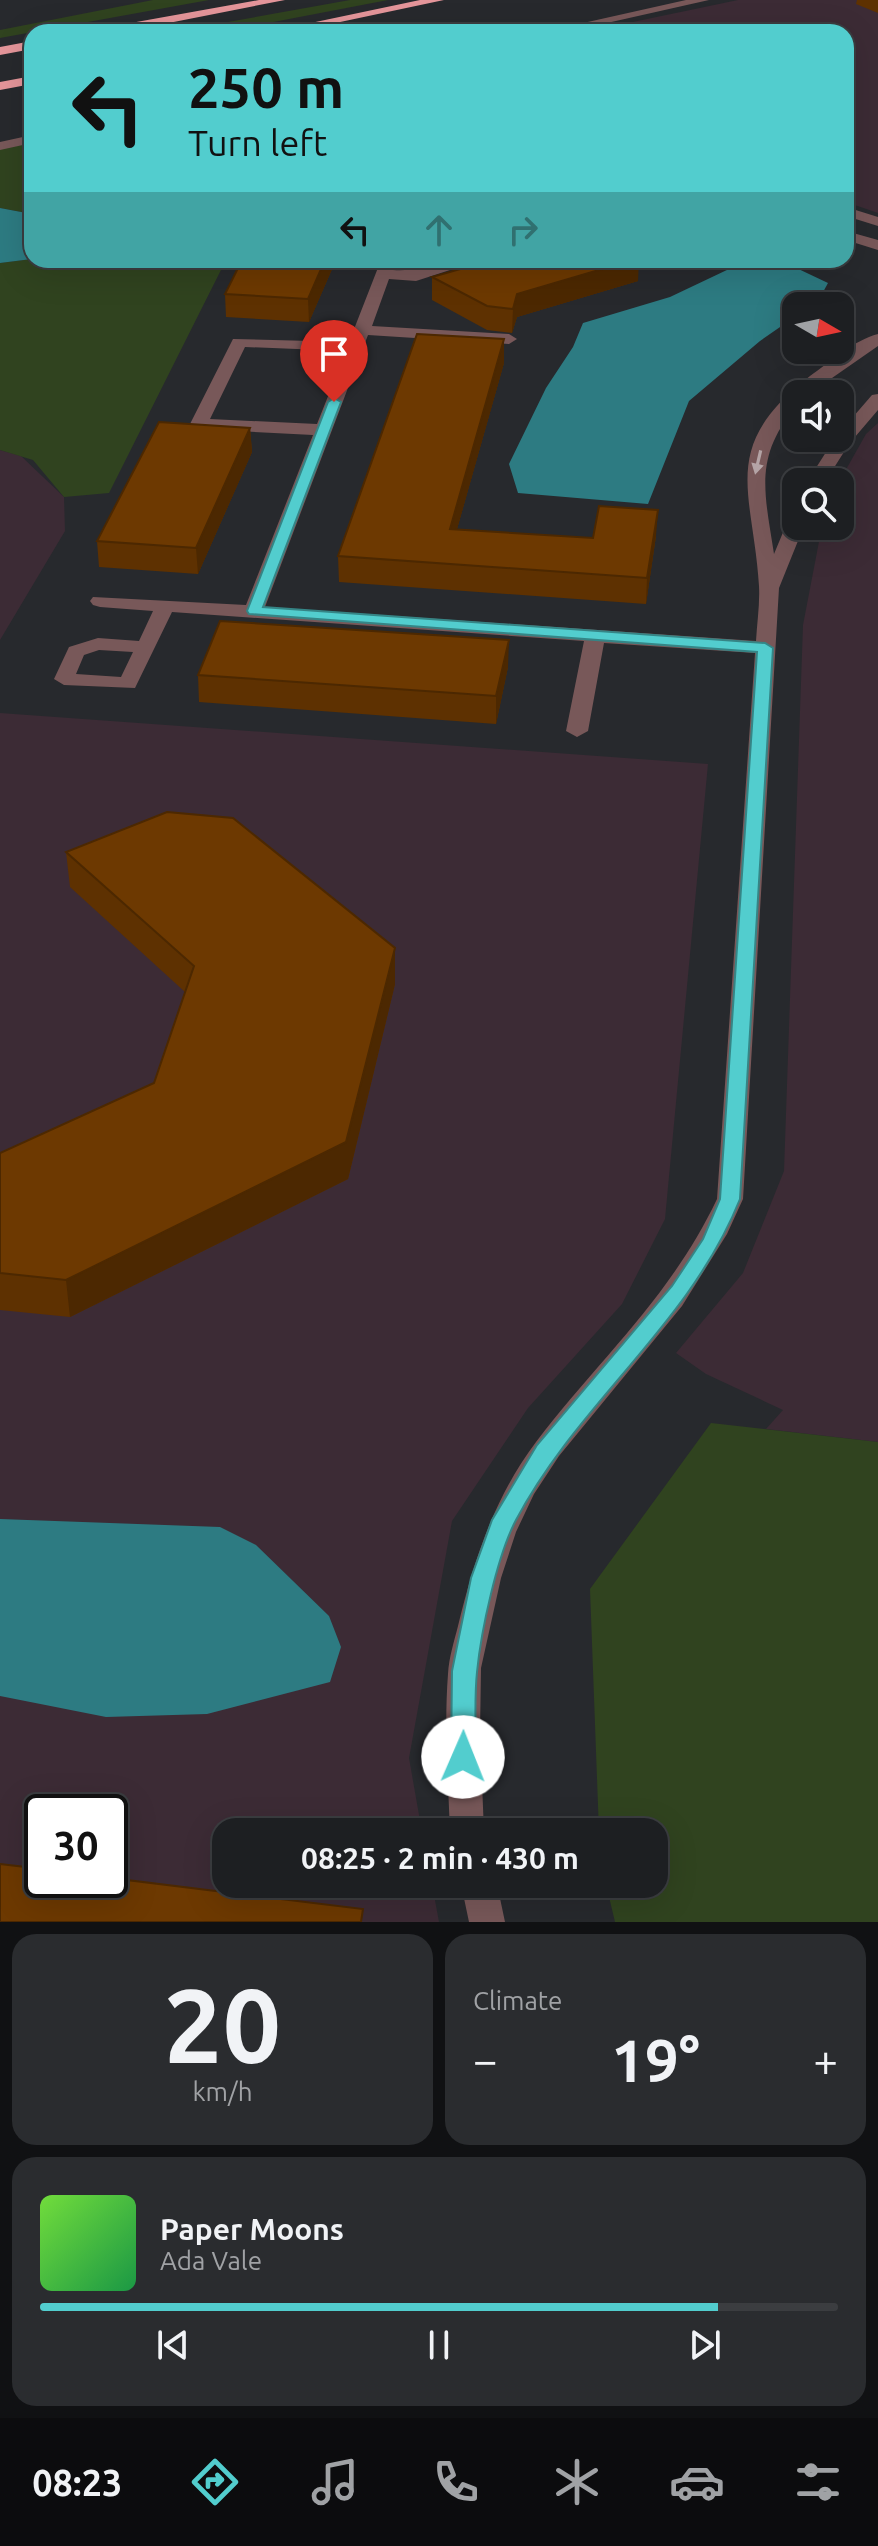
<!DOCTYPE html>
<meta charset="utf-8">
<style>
body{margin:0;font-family:Ubuntu,sans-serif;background:#2a2c2f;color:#f1f3f6;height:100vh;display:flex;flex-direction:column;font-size:30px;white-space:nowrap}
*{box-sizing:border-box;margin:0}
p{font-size:26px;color:#a0a2a5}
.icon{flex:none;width:44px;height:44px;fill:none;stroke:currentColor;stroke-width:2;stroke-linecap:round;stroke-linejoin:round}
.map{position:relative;height:1922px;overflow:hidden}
.panel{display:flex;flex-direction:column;gap:12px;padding:12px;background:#101113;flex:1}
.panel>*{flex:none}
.guide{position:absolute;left:24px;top:24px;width:830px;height:244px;border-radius:24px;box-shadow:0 8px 32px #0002,0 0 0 2px #3b3d40;background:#52cdce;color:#111;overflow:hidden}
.needle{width:52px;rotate:99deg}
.tools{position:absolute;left:782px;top:292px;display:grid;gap:16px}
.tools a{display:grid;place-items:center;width:72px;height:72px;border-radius:16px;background:#1d1f22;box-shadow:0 8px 32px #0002,0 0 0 2px #3b3d40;font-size:40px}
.speed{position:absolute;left:24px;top:1794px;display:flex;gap:16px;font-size:40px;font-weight:700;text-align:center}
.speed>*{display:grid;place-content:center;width:104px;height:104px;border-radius:50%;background:#1d1f22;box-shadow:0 8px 32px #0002,0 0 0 2px #3b3d40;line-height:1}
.speed .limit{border:4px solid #111;border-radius:12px;background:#fff;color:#111}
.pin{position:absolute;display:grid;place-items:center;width:68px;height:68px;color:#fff;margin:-82px -34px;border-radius:50% 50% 50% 0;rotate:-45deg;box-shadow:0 0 8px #0007}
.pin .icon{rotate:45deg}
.me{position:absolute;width:88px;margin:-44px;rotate:1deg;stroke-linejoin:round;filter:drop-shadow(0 0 6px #0008)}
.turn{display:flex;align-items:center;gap:28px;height:168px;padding:0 32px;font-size:36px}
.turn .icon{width:104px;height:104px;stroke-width:2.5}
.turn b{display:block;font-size:56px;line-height:68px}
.lanes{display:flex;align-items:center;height:76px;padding:0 32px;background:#0003;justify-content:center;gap:40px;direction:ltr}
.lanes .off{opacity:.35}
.big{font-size:60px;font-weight:600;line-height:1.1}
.panel .tile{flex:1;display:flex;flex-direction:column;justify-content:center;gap:12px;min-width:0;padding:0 28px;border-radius:24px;background:#2a2c2f}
.panel .dial{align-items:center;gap:0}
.dial b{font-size:104px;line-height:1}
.song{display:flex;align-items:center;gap:24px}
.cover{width:96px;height:96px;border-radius:12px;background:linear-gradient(135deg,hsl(100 70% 55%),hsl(140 70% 35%))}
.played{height:8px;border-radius:4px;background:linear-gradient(90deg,#52cdce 85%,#3b3d40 85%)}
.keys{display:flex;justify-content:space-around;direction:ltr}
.heat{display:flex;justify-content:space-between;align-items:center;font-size:44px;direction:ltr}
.panel .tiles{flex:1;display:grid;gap:12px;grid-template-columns:1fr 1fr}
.tile:last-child{grid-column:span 2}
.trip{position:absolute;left:212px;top:1818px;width:456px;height:80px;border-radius:24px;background:#1d1f22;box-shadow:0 8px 32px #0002,0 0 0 2px #3b3d40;font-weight:600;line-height:80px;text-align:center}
.menu{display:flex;height:128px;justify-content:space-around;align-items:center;background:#0c0c0e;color:#a0a2a5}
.menu .icon{width:56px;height:56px}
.menu .on{color:#52cdce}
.menu b{font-size:36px;color:#f1f3f6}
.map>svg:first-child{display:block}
.commercial{fill:#3c2b35;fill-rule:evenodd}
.green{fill:#30431f}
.water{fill:#2d7b82}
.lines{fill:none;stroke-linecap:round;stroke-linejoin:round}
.minor{fill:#785859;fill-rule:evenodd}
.highway{fill:#e4959a;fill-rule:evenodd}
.wall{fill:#5e3101}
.shaded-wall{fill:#4c2801}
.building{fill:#6d3901;stroke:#4c2801;stroke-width:2}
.oneway{fill:#b4a4a6}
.route{fill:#52cdce;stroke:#358586;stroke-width:2}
</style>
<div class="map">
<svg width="878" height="1922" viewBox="0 0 878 1922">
<rect width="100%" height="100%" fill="#27292d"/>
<!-- commercial -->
<path class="commercial" d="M 738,0 L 878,0 L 878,213 L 846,202 L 846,32 L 585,32 Z
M 878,423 L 878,1442 L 766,1429 L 783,1410 L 706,1374 L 676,1353 L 743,1273 L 784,1171 L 803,625 L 822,526 L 840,526 L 839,482 L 866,434 Z
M 0,450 L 21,456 L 64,497 L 65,531 L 0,640 Z
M 0,713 L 708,764 L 665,1219 L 622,1304 L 528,1408 L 452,1521 L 409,1758 L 422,1832 L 226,1832 L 226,1884 L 432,1884 L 439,1922 L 0,1922 ZM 42,1812 L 110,1812 L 110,1880 L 42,1880 Z"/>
<!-- green -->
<path class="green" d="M 153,0 L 209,0 L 0,38 L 0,30 Z
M 350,0 L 388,0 L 222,32 L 172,32 Z
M 32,143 L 32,214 L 0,208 L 0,149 Z
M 32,259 L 226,260 L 109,493 L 64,497 L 33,460 L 0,450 L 0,263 Z
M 711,1423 L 878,1442 L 878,1922 L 615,1922 L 606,1884 L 654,1884 L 654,1832 L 599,1832 L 590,1589 Z"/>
<!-- water -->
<path class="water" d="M 0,208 L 32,214 L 32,259 L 0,263 Z
M 757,261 L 790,265 L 828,283 C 819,300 816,306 796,306 L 796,316 L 760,341 L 689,401 L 648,504 L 518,493 L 509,464 L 546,388 L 573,347 L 583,323 L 670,297 L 729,269 Z
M 0,1519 L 220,1527 L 256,1545 L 329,1616 L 341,1647 L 330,1682 L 207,1714 L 106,1717 L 0,1696 Z"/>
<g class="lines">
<!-- minor -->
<path class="minor" d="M 686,0 L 709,0 L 567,32 L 543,32 Z
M 32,135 L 32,143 L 0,150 L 0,142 Z
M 846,207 L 878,217 L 878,226 L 846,216 Z
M 846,231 L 878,240 L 878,250 L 846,240 Z
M 381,260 L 397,260 L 393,270 C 423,272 450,260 481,260 L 416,281 L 389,279 L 372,326 L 509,334 L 517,339 L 509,344 L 368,335 L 265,607 L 756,641 C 757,623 760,604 759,586 C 753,490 718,447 810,376 C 830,362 854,340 878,334 L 878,346 L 809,394 L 796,394 L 796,407 C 753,457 765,494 774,554 L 789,518 L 796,516 L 796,526 L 804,526 L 779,588 L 743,1199 L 727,1234 L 682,1306 L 559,1456 L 534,1494 L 516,1532 L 501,1578 L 481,1668 L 480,1733 L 484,1832 L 450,1832 C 448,1779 444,1726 448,1674 C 449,1657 454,1642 458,1626 C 474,1560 494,1498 536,1442 C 600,1358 670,1298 717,1199 L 755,653 L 604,643 L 588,731 L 577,737 L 566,731 L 584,641 L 172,612 L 135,688 L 64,685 L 54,679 L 69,647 L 98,638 L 139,641 L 153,611 L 100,607 L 93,605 L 90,601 L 93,597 L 246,605 L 313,435 L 199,429 L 190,424 L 233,339 L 349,342 ZM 245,347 L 346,351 L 317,424 L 210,419 ZM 99,650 L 133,652 L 121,677 L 76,674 L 84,655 Z
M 878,394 L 878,410 L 849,444 L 825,482 L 807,482 L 835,438 L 840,438 L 840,432 L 872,395 Z
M 461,1884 L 497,1884 L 505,1922 L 469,1922 Z"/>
<!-- highway -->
<path class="highway" d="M 259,0 L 285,0 L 123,32 L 97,32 L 103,28 Z
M 420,0 L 444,0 L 293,32 L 268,32 Z
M 32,41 L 32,49 L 0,55 L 0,47 Z
M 32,76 L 32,84 L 0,90 L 0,82 Z"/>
</g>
<!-- wall -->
<path class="wall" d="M 857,0 L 878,0 L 878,13 L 856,4 Z
M 242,260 L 336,260 L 309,322 L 226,317 L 225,294 Z
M 432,277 L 638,281 L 517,317 L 512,333 L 487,330 L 432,300 Z
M 504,363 L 457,529 L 593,538 L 656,536 L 646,604 L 339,582 L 338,556 Z
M 250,428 L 252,452 L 198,574 L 99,567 L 97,541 Z
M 508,667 L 496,724 L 199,702 L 198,675 Z
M 66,852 L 395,984 L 348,1179 L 70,1317 L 0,1310 L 0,1153 L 154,1083 L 185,992 L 70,887 Z"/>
<!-- shaded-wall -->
<path class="shaded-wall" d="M 325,260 L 336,260 L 309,322 L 308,299 Z
M 633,260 L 639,260 L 638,281 L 517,317 L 512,333 L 513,309 L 517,294 Z
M 504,339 L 504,363 L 450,554 L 450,529 Z
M 250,428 L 252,452 L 198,574 L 196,548 Z
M 658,510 L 656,536 L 646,604 L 647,578 Z
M 509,640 L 508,667 L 496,724 L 496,696 Z
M 395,948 L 395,984 L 348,1179 L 70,1317 L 66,1280 Z"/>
<!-- building -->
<path class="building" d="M 242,260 L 325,260 L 308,299 L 225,294 Z
M 492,260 L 633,260 L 517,294 L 513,309 L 487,306 L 432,277 Z
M 417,334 L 504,339 L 450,529 L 593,538 L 599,506 L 658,510 L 647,578 L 338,556 Z
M 159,422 L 250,428 L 196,548 L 97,541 Z
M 220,621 L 509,640 L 496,696 L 198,675 Z
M 167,812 L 233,818 L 395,948 L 346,1142 L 66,1280 L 0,1273 L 0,1153 L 154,1083 L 194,966 L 66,852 Z
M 0,1864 L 42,1869 L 42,1880 L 110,1880 L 110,1878 L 363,1909 L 361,1922 L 0,1922 Z"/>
<!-- one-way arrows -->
<defs><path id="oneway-solid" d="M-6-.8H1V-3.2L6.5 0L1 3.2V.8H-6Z" transform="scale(2)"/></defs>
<use class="oneway" href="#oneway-solid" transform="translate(758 462) rotate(103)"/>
<!-- route -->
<path class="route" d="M 334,398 L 341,402 L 263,607 L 765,643 L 773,648 L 740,1199 C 689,1326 579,1401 516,1520 C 497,1556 481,1631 477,1672 C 474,1700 476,1729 476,1757 L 473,1764 L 463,1768 L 454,1764 L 451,1757 L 452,1671 L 471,1578 L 492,1520 L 537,1445 L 672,1286 L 703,1239 L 720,1199 L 757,652 L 249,614 L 247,611 L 328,402 Z"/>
</svg>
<div class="tools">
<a><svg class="needle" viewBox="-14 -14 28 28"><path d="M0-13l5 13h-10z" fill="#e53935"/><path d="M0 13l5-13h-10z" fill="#a0a2a5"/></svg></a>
<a><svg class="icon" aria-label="sound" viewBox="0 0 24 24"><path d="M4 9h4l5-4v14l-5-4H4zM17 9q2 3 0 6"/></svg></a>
<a><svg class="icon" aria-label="search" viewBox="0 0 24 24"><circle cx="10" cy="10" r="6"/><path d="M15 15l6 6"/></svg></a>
</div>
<div class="speed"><div class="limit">30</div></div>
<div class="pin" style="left:334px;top:402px;background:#d93025"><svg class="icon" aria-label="arrive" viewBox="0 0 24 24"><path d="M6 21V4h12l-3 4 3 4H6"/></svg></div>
<svg class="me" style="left:463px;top:1757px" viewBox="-20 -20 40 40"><circle r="19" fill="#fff"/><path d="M0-13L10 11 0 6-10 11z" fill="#52cdce"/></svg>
<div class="trip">08:25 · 2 min · 430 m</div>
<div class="guide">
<div class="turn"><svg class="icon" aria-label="left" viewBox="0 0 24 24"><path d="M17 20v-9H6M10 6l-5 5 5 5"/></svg><div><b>250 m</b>Turn left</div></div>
<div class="lanes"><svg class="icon" aria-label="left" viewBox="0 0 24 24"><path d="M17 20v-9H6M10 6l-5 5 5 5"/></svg><svg class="icon off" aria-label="ahead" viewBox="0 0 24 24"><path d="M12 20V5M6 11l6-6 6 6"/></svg><svg class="icon off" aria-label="right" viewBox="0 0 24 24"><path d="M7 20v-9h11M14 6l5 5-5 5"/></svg></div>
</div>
</div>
<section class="panel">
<div class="tiles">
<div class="tile dial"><b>20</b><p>km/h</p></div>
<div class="tile"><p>Climate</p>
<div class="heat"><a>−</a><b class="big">19°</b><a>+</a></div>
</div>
<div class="tile">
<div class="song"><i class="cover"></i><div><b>Paper Moons</b><p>Ada Vale</p></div></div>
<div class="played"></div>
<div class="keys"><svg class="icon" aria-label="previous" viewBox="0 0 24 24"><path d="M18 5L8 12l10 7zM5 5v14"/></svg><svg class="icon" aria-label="pause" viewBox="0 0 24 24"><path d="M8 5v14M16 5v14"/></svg><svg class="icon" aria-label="next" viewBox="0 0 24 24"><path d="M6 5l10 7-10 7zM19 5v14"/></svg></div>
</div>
</div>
</section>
<nav class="menu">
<b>08:23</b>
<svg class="icon on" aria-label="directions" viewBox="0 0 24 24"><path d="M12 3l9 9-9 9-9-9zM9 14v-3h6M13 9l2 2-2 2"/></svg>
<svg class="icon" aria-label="music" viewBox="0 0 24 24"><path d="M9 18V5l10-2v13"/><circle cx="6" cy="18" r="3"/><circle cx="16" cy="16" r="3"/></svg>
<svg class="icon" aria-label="phone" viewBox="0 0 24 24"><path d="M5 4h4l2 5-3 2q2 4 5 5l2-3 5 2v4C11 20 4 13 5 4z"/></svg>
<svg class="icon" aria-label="climate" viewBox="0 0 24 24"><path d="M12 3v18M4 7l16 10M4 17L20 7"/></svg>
<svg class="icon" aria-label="car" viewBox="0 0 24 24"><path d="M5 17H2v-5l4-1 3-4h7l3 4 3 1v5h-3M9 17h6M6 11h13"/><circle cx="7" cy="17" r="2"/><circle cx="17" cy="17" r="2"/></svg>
<svg class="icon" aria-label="filters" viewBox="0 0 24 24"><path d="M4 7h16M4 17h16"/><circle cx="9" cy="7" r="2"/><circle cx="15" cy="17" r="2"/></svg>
</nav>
